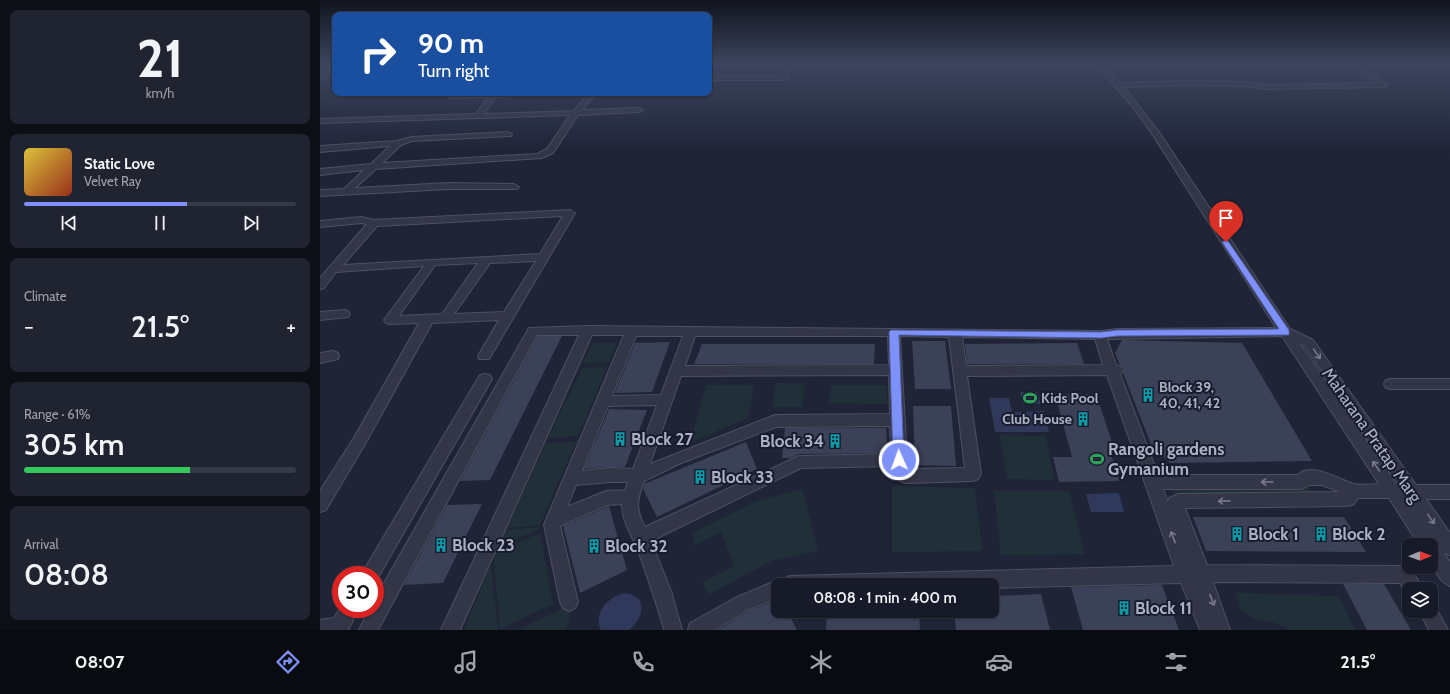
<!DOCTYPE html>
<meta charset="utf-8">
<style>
body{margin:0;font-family:Cabin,sans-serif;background:#202431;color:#f1f3f6;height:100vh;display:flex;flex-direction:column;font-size:15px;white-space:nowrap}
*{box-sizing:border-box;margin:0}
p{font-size:13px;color:#9ea1a8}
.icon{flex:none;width:22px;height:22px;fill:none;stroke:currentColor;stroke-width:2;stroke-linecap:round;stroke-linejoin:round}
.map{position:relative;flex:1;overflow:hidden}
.drawer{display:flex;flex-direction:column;gap:10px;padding:10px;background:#0d0f17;width:320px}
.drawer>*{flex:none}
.banner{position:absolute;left:12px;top:12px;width:380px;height:84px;border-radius:8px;box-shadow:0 1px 3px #0004,0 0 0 1px #363946;background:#1a4fa0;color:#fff;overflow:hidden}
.needle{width:26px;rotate:89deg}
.controls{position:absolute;left:1082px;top:538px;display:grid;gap:8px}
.controls a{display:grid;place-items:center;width:36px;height:36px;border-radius:8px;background:#171b29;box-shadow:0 1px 3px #0004,0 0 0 1px #363946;font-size:20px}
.speed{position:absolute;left:12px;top:566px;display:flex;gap:8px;font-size:20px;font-weight:700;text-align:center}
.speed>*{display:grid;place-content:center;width:52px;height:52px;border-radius:50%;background:#171b29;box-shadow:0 1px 3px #0004,0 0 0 1px #363946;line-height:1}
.speed .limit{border:6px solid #d22;background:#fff;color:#111}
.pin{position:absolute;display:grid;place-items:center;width:34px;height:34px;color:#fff;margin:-41px -17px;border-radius:50% 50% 50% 0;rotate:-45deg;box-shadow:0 0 4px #0007}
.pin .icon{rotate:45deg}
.me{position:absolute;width:44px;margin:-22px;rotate:358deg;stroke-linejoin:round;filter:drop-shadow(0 0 3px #0008)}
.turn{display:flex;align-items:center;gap:14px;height:84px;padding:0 20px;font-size:18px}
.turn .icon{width:52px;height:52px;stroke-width:2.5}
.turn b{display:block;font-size:28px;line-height:34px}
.big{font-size:30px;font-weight:600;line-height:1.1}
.drawer .widget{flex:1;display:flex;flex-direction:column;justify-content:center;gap:6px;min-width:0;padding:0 14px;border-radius:8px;background:#202431}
.drawer .dial{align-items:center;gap:0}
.dial b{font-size:52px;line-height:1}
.song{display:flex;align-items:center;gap:12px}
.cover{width:48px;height:48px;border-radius:6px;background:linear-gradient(135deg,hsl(50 70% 55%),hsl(10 70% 35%))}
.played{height:4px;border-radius:2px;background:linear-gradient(90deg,#7d91f9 60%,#363946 60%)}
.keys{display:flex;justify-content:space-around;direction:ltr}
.heat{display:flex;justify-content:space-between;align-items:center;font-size:22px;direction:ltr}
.charge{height:6px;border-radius:3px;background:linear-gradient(90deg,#34c759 61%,#363946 0)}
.trip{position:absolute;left:451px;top:578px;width:228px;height:40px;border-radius:8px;background:#171b29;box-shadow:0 1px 3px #0004,0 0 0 1px #363946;font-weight:600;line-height:40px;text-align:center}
.dock{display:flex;height:64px;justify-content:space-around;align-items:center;background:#090b10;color:#9ea1a8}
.dock .icon{width:28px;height:28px}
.dock .on{color:#7d91f9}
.dock b{font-size:18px;color:#f1f3f6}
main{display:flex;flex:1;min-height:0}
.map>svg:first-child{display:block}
.green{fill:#213038}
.water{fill:#30395c}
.building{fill:#3b4157}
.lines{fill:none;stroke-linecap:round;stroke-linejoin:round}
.minor-casing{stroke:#4d5162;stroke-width:2}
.minor{fill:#333647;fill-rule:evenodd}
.oneway{stroke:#76798c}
.route{fill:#7d91f9;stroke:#515ea2}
.labels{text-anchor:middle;stroke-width:4;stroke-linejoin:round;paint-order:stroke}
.poi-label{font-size:14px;font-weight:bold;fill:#adb0c4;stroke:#181c2c;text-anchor:start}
.near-street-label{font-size:17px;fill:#adb0c4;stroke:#181c2c}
.near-poi-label{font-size:17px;font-weight:bold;fill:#adb0c4;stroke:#181c2c;text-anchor:start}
</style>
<main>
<section class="drawer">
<div class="widget dial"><b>21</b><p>km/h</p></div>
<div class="widget">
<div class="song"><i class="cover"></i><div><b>Static Love</b><p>Velvet Ray</p></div></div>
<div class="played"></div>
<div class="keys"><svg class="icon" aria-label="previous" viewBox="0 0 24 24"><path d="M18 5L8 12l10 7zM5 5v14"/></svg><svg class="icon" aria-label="pause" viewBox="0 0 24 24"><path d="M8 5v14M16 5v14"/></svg><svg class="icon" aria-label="next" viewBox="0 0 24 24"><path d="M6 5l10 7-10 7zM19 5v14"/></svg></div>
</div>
<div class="widget"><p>Climate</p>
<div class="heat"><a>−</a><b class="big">21.5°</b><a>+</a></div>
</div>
<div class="widget"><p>Range · 61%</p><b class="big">305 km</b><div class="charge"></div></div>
<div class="widget"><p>Arrival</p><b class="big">08:08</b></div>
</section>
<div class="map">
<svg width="1130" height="630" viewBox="0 0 1130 630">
<rect width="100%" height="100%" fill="#1f2437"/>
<!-- green -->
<path class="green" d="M 272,343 L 297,343 L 289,362 L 263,363 Z
M 287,367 L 258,436 L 228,438 L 262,368 Z
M 456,383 L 485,383 L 482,407 L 452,407 Z
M 386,385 L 434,385 L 428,418 L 374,441 L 371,440 Z
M 511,385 L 567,385 L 567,404 L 509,403 Z
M 680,435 L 725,436 L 735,480 L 687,479 Z
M 256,442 L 220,525 L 187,528 L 226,443 Z
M 572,486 L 655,488 L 662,551 L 572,552 Z
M 989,486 L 994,495 L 855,496 L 852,488 Z
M 482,489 L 498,551 L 451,561 L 388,595 L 383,582 L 414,566 L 401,532 L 375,545 L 372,533 L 435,502 Z
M 674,491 L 749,491 L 765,554 L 681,555 Z
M 219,527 L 218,530 L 178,547 L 185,530 Z
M 220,533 L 233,604 L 180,629 L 173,554 Z
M 171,564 L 178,630 L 144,630 Z
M 915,593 L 1019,596 L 1035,630 L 968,630 C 959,621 946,622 934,618 C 929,616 924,612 920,610 Z
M 253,604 L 246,630 L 197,630 Z"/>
<!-- water -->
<path class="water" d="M 700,392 L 717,392 L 721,404 L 703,404 Z
M 669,398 L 689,398 L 692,412 L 724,411 L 729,432 L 675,432 Z
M 799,493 L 804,512 L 771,512 L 766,494 Z
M 304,593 C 329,595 324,618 309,630 L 281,630 C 273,613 288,597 304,593 Z"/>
<!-- building -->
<path class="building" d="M 218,336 L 242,336 L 170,480 L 140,481 Z
M 802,340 L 922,343 L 992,461 L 850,463 L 831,444 L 803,373 L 805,369 L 800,365 L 795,353 Z
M 592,341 L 625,341 L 631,389 L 595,389 Z
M 350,342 L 332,392 L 295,393 L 315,343 Z
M 757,343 L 764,364 L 647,364 L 645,344 Z
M 382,344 L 555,344 L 554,364 L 374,364 Z
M 735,394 L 776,394 L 793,445 L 788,445 L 800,481 L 739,482 L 733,457 L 752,457 Z
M 593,406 L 631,406 L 636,466 L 595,465 Z
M 289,409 L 327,410 L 305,467 L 290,467 L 264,469 Z
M 465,428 L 566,428 L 568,453 L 479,454 L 471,458 L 462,458 Z
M 426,442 L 437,469 L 337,517 L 323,489 L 324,484 Z
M 162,504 L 123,583 L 84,585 L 127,505 Z
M 289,506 L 307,570 L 260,593 L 243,526 Z
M 873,517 L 1024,517 L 1046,552 L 886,551 Z
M 1023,584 L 1064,584 L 1091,630 L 1047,630 Z
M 842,585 L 859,630 L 763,630 L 751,587 Z
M 721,594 L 730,630 L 636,630 L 634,611 L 672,611 L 672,596 Z
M 458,600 L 458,611 L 467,611 L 477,630 L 398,630 L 428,611 Z
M 507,611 L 599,611 L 600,630 L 506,630 Z"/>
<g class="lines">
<defs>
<path id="minor" d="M 466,65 L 472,65 L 468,78 L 465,80 L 389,80 L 389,76 L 462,76 Z
M 777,65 L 784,65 L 800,83 L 870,81 L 923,82 L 946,85 L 1056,83 L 1033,65 L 1040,65 L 1067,85 L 1063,87 L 946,89 L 923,86 L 870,85 L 804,87 L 839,132 L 970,329 L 993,340 L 1096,485 L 1130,485 L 1130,499 L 1106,499 L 1130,533 L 1130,555 L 1124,553 L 1087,498 L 1130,562 L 1130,586 C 1114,579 1111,560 1111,545 L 1099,545 L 1069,498 L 1038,498 L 1034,504 L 1028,506 L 865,508 L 887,565 L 1085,566 L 1091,569 L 1103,589 L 1089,589 L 1089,596 L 1080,583 L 893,582 L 910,630 L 880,630 L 861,583 L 672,588 L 672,585 L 458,585 L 458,598 L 427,610 L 395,630 L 368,630 L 370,623 L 415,598 L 458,580 L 462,582 L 464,579 L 470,576 L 854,566 L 787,375 L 647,376 L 661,474 L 658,479 L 653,481 L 586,483 L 581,481 L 574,466 L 481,468 L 331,541 L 351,591 L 362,630 L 344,630 C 337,604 328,579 319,553 C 313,537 302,522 302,504 L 287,505 L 240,526 L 258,602 L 255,608 L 249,611 L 243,608 L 240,602 L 224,525 L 304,335 L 272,335 L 140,630 L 121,630 L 259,335 L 217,335 L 58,630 L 39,630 L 50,609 L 55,609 L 55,599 L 209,328 L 268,326 L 781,331 L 797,329 L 956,328 L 831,132 L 811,105 ZM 316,336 L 363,336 L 341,395 L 292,396 ZM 375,336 L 568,336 L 569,365 L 365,366 ZM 580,336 L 629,337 L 645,468 L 591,469 L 587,460 ZM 962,336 L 1059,484 C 1052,484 1042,486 1034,484 C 1020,480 990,461 978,475 L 838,475 L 800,374 L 804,370 L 802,367 L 796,365 L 787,339 ZM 642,337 L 775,339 L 783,365 L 646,366 ZM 980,344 L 985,346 L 1078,485 L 1077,485 ZM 569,375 L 570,414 L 455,415 L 330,464 L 361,376 ZM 337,405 L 313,469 L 290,468 L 262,471 L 288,406 ZM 570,426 L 571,454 L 479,456 L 325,527 C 315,509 317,499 324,481 L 361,463 L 456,427 ZM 290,482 L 308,482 L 305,490 L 286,491 L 247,507 L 256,485 ZM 989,485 L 1002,485 L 1020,492 L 859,494 L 849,498 L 848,502 L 843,489 L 982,489 Z
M 15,66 L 15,71 L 0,81 L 0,76 Z
M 153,93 L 219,93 L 215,95 L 175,97 L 164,114 L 254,111 L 268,93 L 276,93 L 262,110 L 319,108 L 323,110 L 319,112 L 258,115 L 233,153 L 222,158 L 56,169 L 35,188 L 129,183 L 194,184 L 199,187 L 197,189 L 129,189 L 0,196 L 0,190 L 24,189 L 44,170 L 0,175 L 0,169 L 51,164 L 70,146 L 0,152 L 0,146 L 77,141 L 91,137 L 188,132 L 192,134 L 191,136 L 92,141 L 81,145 L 62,163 L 217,154 L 227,149 L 250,115 L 0,123 L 0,119 L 156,114 L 168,97 L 131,98 L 127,96 L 131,94 Z
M 250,210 L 255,213 L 169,359 L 159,359 L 158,356 L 179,320 L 112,323 L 45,444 L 6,510 L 0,512 L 0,491 L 35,436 L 99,323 L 70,324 L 66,323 L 64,320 L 104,266 L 16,272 L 4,288 L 0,289 L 0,278 L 47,224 L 41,223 L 0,227 L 0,221 L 41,217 L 54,220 ZM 243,216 L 220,254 L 23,265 L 57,226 ZM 216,261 L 184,312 L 134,314 L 170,263 ZM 158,263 L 122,314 L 79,316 L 115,265 Z
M 24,310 L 28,311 L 30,314 L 28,317 L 0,320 L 0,312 Z
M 13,351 L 18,353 L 19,356 L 18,359 L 0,363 L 0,353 Z
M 165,374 L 170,375 L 172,379 L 56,581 L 55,575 L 41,575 L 160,375 Z
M 1071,379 L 1130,379 L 1130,389 L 1071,389 L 1066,388 L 1064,384 L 1066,380 Z
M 1111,603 L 1114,605 L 1128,630 L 1109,630 L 1099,611 L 1111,611 Z
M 21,607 L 21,609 L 39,609 L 28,630 L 0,630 L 0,620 L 14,618 Z"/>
</defs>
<!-- minor casing -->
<use href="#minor" class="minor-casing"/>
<!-- minor -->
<use href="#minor" class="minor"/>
</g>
<!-- one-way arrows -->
<defs><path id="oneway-shaft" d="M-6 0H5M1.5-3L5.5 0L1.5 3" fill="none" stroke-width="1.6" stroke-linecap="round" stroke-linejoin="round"/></defs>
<g class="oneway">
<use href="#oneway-shaft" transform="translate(997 354) rotate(55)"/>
<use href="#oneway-shaft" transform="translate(1056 466) rotate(-124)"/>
<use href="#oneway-shaft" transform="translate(947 482) rotate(-180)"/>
<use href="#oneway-shaft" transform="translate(904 501) rotate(179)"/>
<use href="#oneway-shaft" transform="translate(1111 519) rotate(55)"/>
<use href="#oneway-shaft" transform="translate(853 537) rotate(-110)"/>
<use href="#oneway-shaft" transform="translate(892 600) rotate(69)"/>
</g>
<!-- sky -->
<linearGradient id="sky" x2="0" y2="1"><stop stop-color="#11141e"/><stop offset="0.42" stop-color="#3c455e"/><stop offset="1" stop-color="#3c455e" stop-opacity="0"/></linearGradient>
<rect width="1130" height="153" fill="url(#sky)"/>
<!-- route -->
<path class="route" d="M 906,240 L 908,241 L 969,330 L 969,335 L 797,336 L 781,338 L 579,335 L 584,460 L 583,464 L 579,465 L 575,464 L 573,460 L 569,332 L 571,330 L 781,332 L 797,330 L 959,329 L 902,242 Z"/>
<!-- icons -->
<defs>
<symbol id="building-bare" viewBox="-9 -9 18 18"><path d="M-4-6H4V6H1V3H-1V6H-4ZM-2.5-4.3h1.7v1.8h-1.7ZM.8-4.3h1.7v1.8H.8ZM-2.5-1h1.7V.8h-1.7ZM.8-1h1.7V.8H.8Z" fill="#0f9aa8" stroke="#181c2c" stroke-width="2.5" paint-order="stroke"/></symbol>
<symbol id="stadium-bare" viewBox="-9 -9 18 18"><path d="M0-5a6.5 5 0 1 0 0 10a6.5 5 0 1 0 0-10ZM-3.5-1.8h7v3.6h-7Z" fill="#2e9e5b" stroke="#181c2c" stroke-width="2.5" paint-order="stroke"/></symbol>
</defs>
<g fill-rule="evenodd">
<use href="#building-bare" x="818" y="385" width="20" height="20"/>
<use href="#stadium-bare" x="700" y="388" width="20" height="20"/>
<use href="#building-bare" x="753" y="409" width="20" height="20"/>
<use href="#building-bare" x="290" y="429" width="20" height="20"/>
<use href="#building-bare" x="505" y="431" width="20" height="20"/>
<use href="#stadium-bare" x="767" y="449" width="20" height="20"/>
<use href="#building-bare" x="370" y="467" width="20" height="20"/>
<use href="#building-bare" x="907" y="524" width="20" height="20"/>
<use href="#building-bare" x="991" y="524" width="20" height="20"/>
<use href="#building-bare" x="111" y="535" width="20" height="20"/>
<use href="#building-bare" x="264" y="536" width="20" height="20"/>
<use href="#building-bare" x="794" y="598" width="20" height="20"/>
</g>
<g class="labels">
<!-- poi labels -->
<g class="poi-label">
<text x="839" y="392">Block 39,<tspan x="839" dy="16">40, 41, 42</tspan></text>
<text x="721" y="403">Kids Pool</text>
<text x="752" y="424" text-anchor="end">Club House</text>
</g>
<!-- near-street labels -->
<g class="near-street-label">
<text transform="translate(1052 435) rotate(55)" y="6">Maharana Pratap Marg</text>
</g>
<!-- near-poi labels -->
<g class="near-poi-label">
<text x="311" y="445">Block 27</text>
<text x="504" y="447" text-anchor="end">Block 34</text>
<text x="788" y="455">Rangoli gardens<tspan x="788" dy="20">Gymanium</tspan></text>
<text x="391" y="483">Block 33</text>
<text x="928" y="540">Block 1</text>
<text x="1012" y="540">Block 2</text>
<text x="132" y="551">Block 23</text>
<text x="285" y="552">Block 32</text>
<text x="815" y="614">Block 11</text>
</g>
</g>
</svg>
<div class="controls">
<a><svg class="needle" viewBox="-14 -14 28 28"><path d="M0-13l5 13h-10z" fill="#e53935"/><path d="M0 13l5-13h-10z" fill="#9ea1a8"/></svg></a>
<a><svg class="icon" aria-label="layers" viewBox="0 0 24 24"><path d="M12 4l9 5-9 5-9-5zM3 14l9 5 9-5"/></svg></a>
</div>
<div class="speed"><div class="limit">30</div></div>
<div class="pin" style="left:906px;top:242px;background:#d93025"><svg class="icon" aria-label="arrive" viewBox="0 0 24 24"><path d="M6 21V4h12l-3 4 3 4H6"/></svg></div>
<svg class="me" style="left:579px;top:460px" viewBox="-20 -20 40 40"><circle r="17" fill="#7d91f9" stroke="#fff" stroke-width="3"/><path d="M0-11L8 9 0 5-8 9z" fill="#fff"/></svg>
<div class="trip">08:08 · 1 min · 400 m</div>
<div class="banner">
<div class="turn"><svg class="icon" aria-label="right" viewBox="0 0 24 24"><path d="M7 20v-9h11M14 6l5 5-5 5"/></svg><div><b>90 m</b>Turn right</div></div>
</div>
</div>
</main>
<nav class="dock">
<b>08:07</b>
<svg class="icon on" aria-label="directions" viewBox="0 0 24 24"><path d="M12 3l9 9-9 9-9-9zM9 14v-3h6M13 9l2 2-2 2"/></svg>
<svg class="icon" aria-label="music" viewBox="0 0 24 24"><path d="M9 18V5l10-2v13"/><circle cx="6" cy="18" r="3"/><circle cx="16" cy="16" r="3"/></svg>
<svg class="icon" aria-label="phone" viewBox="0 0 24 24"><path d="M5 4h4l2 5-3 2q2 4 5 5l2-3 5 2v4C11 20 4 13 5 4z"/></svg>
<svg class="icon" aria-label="climate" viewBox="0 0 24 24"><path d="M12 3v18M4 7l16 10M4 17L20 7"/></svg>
<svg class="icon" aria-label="car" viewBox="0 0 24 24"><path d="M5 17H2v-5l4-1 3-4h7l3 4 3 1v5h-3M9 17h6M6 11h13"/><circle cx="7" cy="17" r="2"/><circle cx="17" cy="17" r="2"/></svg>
<svg class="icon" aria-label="filters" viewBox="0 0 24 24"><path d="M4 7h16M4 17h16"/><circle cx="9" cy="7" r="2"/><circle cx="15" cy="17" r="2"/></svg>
<b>21.5°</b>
</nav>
